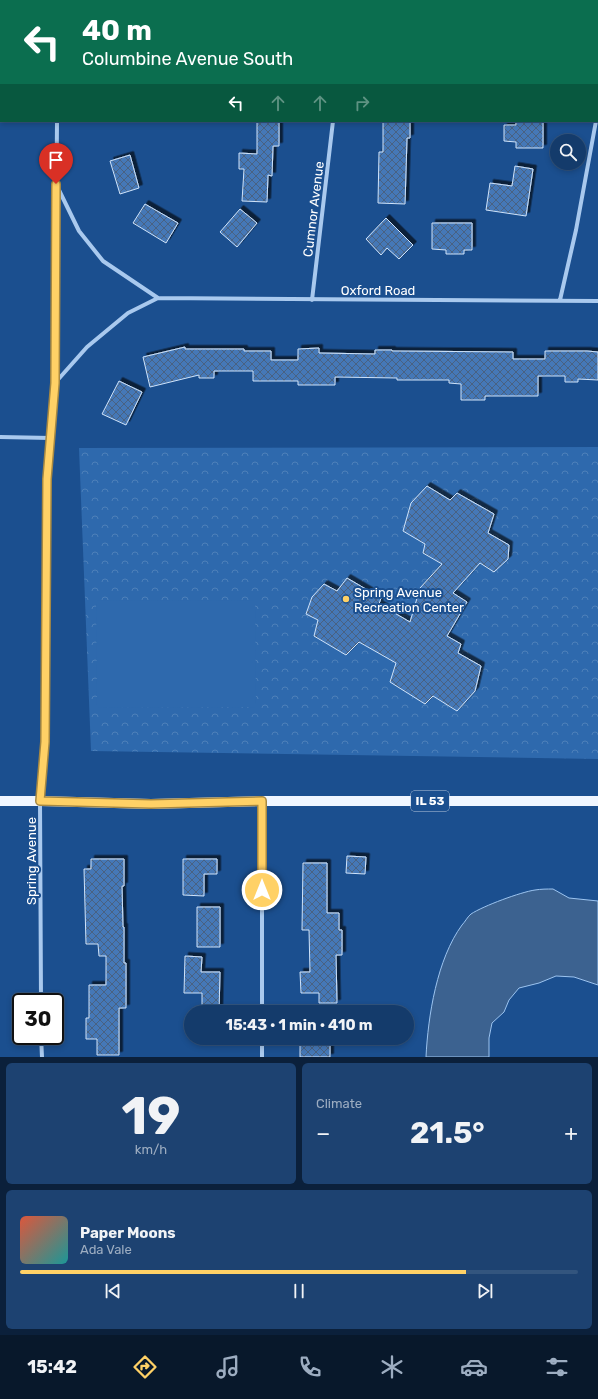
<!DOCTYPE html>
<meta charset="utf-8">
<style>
body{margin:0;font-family:Rubik,sans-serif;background:#1d4271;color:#f1f3f6;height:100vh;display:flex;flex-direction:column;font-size:15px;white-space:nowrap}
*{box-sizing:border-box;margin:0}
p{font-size:13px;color:#9dadc1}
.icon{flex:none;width:22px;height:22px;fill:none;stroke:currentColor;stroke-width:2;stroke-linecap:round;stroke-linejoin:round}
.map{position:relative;height:1057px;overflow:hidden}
.side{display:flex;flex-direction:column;gap:6px;padding:6px;background:#0b203b;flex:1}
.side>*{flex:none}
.guide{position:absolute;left:0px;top:0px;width:598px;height:122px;box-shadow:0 2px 6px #0003,0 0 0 1px #33557e;background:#0b6e4f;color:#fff;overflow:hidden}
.buttons{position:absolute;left:550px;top:134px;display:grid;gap:8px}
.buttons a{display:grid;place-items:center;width:36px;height:36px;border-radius:50%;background:#143b6b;box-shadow:0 2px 6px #0003,0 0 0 1px #33557e;font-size:20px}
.speed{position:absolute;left:12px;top:993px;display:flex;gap:8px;font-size:20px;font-weight:700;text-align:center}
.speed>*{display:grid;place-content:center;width:52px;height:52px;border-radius:50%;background:#143b6b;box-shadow:0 2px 6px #0003,0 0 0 1px #33557e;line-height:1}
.speed .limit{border:2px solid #111;border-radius:6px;background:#fff;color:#111}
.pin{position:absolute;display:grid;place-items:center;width:34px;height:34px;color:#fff;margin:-41px -17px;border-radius:50% 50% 50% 0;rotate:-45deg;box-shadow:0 0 4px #0007}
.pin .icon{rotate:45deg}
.me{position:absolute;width:44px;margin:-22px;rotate:0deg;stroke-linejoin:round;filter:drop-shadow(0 0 3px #0008)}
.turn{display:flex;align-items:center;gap:14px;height:84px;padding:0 16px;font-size:18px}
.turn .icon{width:52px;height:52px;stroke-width:2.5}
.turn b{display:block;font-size:28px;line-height:34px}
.lanes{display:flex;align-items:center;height:38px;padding:0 16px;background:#0003;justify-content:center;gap:20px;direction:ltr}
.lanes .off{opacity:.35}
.big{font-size:30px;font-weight:700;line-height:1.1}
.side .card{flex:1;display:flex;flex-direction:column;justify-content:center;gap:6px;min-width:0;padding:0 14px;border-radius:6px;background:#1d4271}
.side .dial{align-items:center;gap:0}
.dial b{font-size:52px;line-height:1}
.song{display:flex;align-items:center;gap:12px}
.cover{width:48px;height:48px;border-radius:6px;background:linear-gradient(135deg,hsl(10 70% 55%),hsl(180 70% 35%))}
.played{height:4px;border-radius:2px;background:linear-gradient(90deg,#ffd166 80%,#33557e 80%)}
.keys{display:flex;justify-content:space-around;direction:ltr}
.heat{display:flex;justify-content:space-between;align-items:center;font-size:22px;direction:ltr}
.side .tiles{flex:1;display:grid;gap:6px;grid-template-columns:1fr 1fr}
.card:last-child{grid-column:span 2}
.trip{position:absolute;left:184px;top:1005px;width:230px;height:40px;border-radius:20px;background:#143b6b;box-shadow:0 2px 6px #0003,0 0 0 1px #33557e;font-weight:700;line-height:40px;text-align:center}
.tab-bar{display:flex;height:64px;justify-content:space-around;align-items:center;background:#08182b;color:#9dadc1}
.tab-bar .icon{width:28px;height:28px}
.tab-bar .active{color:#ffd166}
.tab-bar b{font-size:18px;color:#f1f3f6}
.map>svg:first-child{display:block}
.park{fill:url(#park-crowns)}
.pitch{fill:#2e69ad}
.water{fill:#3c6290;stroke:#9cc4f0}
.building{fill:url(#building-cross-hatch);stroke:#cfe3fa;filter:url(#shadow)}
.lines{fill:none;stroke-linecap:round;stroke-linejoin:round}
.street{stroke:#a9c9ee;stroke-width:4}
.primary{stroke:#f0f6ff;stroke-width:10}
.route-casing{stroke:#a68842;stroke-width:10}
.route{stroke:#ffd166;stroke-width:7}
.poi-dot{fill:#ffd166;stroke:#1b4f8f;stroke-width:1.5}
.labels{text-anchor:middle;stroke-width:4;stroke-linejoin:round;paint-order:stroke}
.shield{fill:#1b4f8f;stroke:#bbcadd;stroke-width:1}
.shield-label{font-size:12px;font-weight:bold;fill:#fff}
.street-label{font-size:13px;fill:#fff;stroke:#1b4f8f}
.poi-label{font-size:13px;fill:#fff;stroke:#1b4f8f;text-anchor:start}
</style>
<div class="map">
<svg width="598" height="1057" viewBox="0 0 598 1057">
<defs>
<pattern id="park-crowns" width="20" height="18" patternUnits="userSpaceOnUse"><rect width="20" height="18" fill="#2e69ad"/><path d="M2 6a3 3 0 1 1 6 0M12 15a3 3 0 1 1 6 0" fill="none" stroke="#4d80b9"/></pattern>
<pattern id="building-cross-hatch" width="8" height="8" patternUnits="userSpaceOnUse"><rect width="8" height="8" fill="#4478b7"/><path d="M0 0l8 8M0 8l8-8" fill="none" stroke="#486282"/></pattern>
<filter id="shadow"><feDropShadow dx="3.5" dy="-3.5" stdDeviation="0" flood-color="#0009"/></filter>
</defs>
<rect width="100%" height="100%" fill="#1b4f8f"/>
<!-- park -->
<path class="park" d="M 598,447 L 598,759 L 91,751 L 79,448 Z"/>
<!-- pitch -->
<path class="pitch" d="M 96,600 L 255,601 L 256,707 L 97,708 Z"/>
<!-- water -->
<path class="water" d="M 553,889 L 569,898 L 598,901 L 598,985 L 574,977 L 556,976 L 539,983 L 519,988 L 509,1000 L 504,1012 L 492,1023 L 489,1038 L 489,1057 L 426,1057 C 428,1016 437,959 462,925 C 465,922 468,916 471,914 C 483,906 521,892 535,890 C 541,889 547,889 553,889 Z"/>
<!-- building -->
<path class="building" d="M 257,121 L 279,121 L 279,146 L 273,146 L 272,176 L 268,175 L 267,202 L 242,201 L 244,169 L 239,169 L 239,153 L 257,154 Z
M 383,121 L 410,121 L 410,138 L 407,138 L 405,204 L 378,203 L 379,152 L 383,152 Z
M 516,121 L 543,121 L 543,148 L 516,148 L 516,142 L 504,141 L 504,125 L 516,125 Z
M 130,155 L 139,188 L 120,194 L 110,161 Z
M 515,166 L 533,169 L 526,216 L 486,210 L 490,183 L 512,186 Z
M 145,204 L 178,223 L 166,243 L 133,223 Z
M 240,209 L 257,223 L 237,247 L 220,232 Z
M 386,218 L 413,245 L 399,259 L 387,248 L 381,255 L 366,239 Z
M 432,223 L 472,223 L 472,250 L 464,250 L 464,254 L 446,254 L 446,250 L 432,249 Z
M 185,347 L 185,349 L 244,349 L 244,351 L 271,351 L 271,360 L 298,360 L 298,349 L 319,348 L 319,353 L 375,354 L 375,350 L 392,350 L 392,351 L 513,352 L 513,359 L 545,359 L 545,351 L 587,351 L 598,352 L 598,380 L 578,379 L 578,382 L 565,382 L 565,376 L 538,376 L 538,396 L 485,396 L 485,400 L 461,400 L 461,384 L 449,383 L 449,380 L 397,380 L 397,378 L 335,377 L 335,385 L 298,385 L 298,381 L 253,381 L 253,371 L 214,371 L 214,378 L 199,378 L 199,375 L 150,387 L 143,357 Z
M 119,381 L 142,392 L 126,425 L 102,414 Z
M 427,486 L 450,500 L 457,493 L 494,514 L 488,533 L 509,545 L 508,559 L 494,572 L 480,563 L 453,593 L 467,602 L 447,636 L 461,644 L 458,653 L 481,666 L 475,691 L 457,711 L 433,696 L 425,704 L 390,682 L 396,663 L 359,642 L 346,655 L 314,636 L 318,620 L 306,614 L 312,597 L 324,584 L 337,591 L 347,578 L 381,598 L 379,604 L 410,622 L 420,588 L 442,564 L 423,553 L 425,544 L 403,531 L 411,503 Z
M 347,856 L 366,857 L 365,874 L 346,873 Z
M 91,859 L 124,859 L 124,886 L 122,886 L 123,927 L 124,927 L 124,963 L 126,963 L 126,1008 L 119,1008 L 119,1055 L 97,1055 L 97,1039 L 86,1039 L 86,1018 L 89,1018 L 89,985 L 106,985 L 106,956 L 99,956 L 98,944 L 86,944 L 84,869 L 91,869 Z
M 183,859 L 217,859 L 217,874 L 204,874 L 204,896 L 183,895 Z
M 303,863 L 327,863 L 327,913 L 339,913 L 339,930 L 342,930 L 342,955 L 336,955 L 337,1003 L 319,1003 L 319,993 L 301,993 L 300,972 L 310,972 L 309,930 L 302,930 Z
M 197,907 L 220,907 L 220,947 L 197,947 Z
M 185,956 L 202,957 L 201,972 L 220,972 L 219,1012 L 202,1012 L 202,993 L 184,993 Z
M 300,1038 L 330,1038 L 330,1057 L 300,1057 Z"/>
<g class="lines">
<!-- street -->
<path class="street" d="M 59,1 L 59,0
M 344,1 L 344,0
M 597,114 L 598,108
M 57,186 L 79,231 L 103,261 L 158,298
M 312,300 L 333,121
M 560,300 L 576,230 L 596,121
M 55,383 L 87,347 L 128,313 L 158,298 L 598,301
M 0,437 L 51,438
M 41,1002 L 40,801 L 45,742 L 47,479 L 55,383 L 57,121
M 262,1012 L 262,801
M 41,1036 L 42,1057
M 262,1057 L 262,1038"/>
<!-- primary -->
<path class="primary" d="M 0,801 L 40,801 L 151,804 L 262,801 L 598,801"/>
</g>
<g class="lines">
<defs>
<path id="route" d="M 56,184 L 55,383 L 47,479 L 45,742 L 40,801 L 151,804 L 262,801 L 262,890"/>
</defs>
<!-- route casing -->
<use href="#route" class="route-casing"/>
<!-- route -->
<use href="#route" class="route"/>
</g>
<!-- markers -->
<circle class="poi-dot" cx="346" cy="599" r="4"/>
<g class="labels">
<!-- shield labels -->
<rect class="shield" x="411" y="791" width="38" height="20" rx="3"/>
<g class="shield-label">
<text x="430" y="805">IL 53</text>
</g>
<!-- street labels -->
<g class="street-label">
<text transform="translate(313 209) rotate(-83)" y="5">Cumnor Avenue</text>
<text x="378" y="295">Oxford Road</text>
<text transform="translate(31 861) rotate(-90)" y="5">Spring Avenue</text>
</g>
<!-- poi labels -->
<g class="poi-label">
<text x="354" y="597">Spring Avenue<tspan x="354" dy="15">Recreation Center</tspan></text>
</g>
</g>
</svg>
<div class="buttons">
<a><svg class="icon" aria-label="search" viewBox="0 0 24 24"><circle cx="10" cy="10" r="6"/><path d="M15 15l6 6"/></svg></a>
</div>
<div class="speed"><div class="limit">30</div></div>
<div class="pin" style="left:56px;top:184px;background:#d93025"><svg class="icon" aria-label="arrive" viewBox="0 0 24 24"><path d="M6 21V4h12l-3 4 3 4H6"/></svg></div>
<svg class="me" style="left:262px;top:890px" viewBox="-20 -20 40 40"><circle r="17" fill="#ffd166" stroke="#fff" stroke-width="3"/><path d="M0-11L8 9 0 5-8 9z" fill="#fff"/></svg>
<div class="trip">15:43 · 1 min · 410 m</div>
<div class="guide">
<div class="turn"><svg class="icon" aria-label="left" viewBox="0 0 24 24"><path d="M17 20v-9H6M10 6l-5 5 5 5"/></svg><div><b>40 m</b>Columbine Avenue South</div></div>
<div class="lanes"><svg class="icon" aria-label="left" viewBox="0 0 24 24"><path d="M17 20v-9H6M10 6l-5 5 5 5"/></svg><svg class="icon off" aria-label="ahead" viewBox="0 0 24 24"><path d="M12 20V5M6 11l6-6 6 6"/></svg><svg class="icon off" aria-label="ahead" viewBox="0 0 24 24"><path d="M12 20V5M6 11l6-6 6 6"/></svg><svg class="icon off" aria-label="right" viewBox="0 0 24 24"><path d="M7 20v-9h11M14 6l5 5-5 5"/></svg></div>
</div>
</div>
<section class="side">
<div class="tiles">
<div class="card dial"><b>19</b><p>km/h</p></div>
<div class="card"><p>Climate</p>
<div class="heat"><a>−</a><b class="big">21.5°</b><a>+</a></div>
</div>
<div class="card">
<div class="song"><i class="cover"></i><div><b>Paper Moons</b><p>Ada Vale</p></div></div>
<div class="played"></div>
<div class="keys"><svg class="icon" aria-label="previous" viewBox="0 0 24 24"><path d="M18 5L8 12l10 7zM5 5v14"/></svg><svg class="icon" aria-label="pause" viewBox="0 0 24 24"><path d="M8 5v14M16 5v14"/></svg><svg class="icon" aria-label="next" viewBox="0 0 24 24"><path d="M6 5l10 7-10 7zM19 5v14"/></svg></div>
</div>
</div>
</section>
<nav class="tab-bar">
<b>15:42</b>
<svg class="icon active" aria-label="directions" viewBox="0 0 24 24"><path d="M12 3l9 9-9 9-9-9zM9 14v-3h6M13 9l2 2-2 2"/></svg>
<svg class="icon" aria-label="music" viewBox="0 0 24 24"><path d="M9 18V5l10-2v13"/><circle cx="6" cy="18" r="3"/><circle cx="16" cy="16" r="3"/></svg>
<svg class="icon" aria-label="phone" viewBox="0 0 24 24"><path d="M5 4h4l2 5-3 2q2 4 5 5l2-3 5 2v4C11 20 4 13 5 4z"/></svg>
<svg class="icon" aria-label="climate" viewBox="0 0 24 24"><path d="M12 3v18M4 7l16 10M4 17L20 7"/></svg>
<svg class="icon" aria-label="car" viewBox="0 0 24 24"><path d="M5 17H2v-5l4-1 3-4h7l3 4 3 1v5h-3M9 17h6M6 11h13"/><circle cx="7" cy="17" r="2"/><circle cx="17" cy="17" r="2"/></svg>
<svg class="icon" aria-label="filters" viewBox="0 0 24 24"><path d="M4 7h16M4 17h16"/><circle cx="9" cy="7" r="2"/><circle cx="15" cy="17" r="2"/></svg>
</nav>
